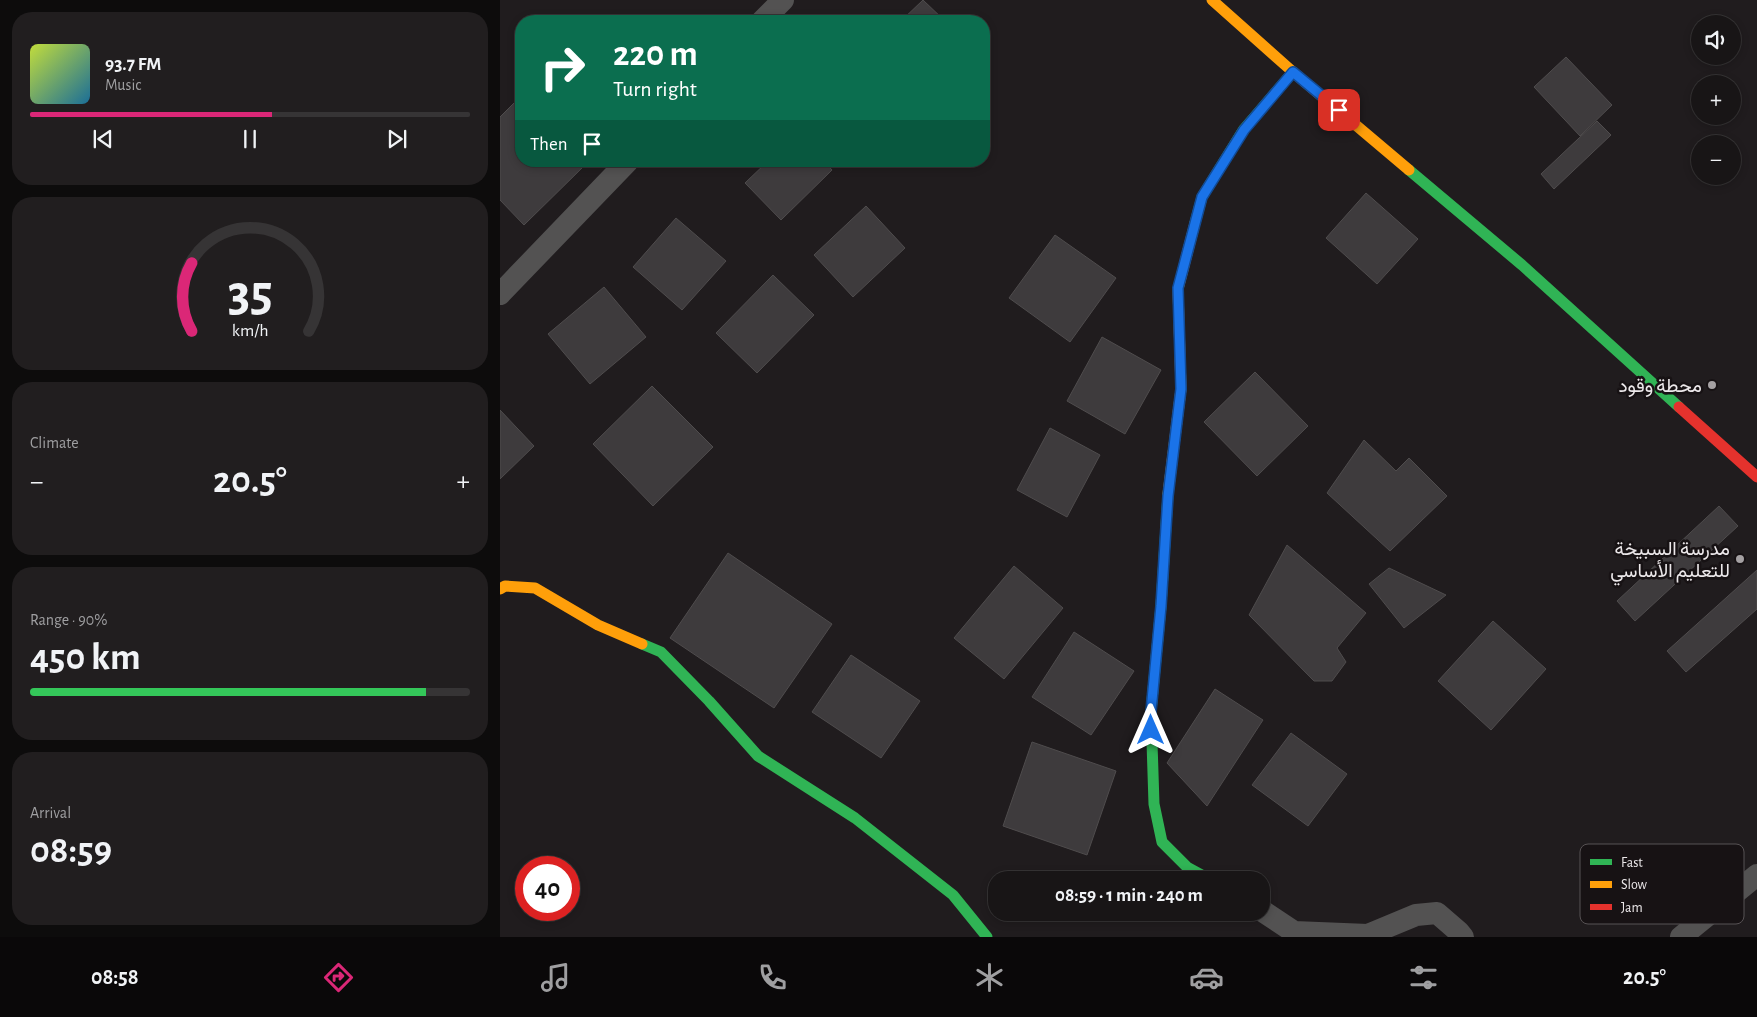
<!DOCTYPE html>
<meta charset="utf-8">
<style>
body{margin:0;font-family:"Alegreya Sans",Vazirmatn,sans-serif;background:#211e1f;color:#f1f3f6;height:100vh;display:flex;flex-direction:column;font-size:19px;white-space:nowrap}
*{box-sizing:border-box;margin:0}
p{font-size:16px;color:#9f9fa1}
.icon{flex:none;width:28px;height:28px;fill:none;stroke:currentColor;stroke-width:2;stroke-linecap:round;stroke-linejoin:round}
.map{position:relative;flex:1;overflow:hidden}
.details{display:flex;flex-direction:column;gap:12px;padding:12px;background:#0d0c0c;width:500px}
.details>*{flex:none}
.top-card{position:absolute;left:15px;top:15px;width:475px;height:152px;border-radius:20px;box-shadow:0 2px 8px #0003,0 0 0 1px #363435;background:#0b6e4f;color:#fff;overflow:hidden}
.buttons{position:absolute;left:1191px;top:15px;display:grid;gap:10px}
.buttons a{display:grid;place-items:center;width:50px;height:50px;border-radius:50%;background:#181516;box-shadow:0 2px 8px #0003,0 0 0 1px #363435;font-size:25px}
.speed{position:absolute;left:15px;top:856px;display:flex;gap:10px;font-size:25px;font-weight:700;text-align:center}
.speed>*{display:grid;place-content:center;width:65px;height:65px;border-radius:50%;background:#181516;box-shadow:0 2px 8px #0003,0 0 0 1px #363435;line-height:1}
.speed .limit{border:8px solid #d22;background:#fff;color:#111}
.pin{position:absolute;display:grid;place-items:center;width:42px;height:42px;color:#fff;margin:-21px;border-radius:10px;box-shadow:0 2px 8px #0006}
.me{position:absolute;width:55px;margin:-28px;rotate:0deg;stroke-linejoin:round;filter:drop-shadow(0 0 4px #0008)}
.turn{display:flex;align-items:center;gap:18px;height:105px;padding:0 15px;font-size:22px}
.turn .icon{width:65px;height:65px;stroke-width:2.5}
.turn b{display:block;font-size:35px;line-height:42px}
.then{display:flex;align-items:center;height:48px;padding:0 15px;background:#0003;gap:10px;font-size:19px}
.big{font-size:38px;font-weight:600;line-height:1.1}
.details .widget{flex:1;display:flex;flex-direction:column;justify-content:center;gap:8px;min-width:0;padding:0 18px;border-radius:20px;background:#211e1f}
.details .dial{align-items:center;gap:0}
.dial svg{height:130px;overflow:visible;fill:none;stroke:#363435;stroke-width:7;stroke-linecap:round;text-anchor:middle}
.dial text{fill:#f1f3f6;stroke:none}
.song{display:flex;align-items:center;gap:15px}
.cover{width:60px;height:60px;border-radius:8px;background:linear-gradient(135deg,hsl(70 70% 55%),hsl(200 70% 35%))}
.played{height:5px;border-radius:2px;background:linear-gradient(90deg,#db2777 55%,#363435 55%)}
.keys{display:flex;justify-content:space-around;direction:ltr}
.heat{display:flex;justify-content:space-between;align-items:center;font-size:28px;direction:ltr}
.charge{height:8px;border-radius:4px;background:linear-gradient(90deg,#34c759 90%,#363435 0)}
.trip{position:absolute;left:488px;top:871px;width:282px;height:50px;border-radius:20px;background:#181516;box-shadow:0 2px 8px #0003,0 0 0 1px #363435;font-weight:600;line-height:50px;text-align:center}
.dock{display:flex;height:80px;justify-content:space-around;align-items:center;background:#0a0809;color:#9f9fa1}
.dock .icon{width:35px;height:35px}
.dock .on{color:#db2777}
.dock b{font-size:22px;color:#f1f3f6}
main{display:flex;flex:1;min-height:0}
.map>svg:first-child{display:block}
.building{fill:#3e3b3d;stroke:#4f4c4d}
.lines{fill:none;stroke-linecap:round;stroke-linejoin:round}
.street{stroke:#535252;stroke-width:22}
.fast{stroke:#30b455;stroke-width:11}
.slow{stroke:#ff9f0a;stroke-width:11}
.jam{stroke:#e5322d;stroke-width:11}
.route-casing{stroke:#114b97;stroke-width:12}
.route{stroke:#1a73e8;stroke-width:9}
.poi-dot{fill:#a5a1a3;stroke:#171214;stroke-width:2}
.labels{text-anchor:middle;stroke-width:5;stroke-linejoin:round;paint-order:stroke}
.poi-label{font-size:19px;fill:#ece8ea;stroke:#171214;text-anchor:end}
.key{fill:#171214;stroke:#575254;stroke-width:1}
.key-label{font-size:14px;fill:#ece8ea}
</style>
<main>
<section class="details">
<div class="widget">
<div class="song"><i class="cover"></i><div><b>93.7 FM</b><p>Music</p></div></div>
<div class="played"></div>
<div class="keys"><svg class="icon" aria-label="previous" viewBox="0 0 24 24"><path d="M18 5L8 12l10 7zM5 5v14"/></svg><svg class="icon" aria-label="pause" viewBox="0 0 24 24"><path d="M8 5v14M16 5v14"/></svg><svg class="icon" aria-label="next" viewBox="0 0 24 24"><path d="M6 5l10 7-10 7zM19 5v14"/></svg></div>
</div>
<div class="widget dial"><svg viewBox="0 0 100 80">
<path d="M14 69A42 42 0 1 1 86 69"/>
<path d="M14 69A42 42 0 0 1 14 27" stroke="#db2777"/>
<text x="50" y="56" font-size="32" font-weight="700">35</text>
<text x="50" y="72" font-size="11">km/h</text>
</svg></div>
<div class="widget"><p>Climate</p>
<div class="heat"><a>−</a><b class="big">20.5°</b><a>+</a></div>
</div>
<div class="widget"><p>Range · 90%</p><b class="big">450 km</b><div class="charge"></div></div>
<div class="widget"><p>Arrival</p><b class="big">08:59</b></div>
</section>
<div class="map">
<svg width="1257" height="937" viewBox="0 0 1257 937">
<rect width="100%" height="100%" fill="#201c1e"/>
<!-- building -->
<path class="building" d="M 423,0 L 445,21 L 401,21 Z
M 1066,57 L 1112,105 L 1080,136 L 1034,87 Z
M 20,97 L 21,99 L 21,161 L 82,161 L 85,165 L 24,225 L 0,200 L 0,117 Z
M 1097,121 L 1111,135 L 1054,189 L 1041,174 Z
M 268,161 L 324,161 L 332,170 L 281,220 L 245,183 Z
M 866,193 L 918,239 L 877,284 L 826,238 Z
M 366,206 L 405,248 L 353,297 L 314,255 Z
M 176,218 L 226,261 L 182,310 L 133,267 Z
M 555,235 L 616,278 L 570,342 L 509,298 Z
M 273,275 L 314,315 L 257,373 L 216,333 Z
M 104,287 L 146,337 L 90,384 L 48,334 Z
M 602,337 L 661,370 L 625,434 L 567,401 Z
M 755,372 L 808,426 L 757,476 L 704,422 Z
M 152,386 L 213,447 L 153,506 L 93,444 Z
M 0,410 L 34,446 L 0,479 Z
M 550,428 L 600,455 L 567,517 L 517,490 Z
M 864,440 L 896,471 L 909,458 L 947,496 L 890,551 L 827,493 Z
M 1219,506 L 1238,526 L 1135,621 L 1117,601 Z
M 787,545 L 866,613 L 837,648 L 846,662 L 832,681 L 814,681 L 749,615 Z
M 228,553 L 332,624 L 274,708 L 170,638 Z
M 514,566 L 563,608 L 504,679 L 454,638 Z
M 889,568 L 946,595 L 904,628 L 869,584 Z
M 1257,570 L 1257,609 L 1186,672 L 1167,651 Z
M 993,621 L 1046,669 L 991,730 L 938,681 Z
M 574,632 L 634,671 L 591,735 L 532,697 Z
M 351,655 L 420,701 L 381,758 L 312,712 Z
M 715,689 L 763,720 L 707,806 L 667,763 Z
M 791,733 L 847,774 L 808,826 L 752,785 Z
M 532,742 L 616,771 L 587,855 L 503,826 Z"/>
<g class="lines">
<!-- street -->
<path class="street" d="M 262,21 L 283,0
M 0,294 L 128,161
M 761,910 L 794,932 L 868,935 L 916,915 L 937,913 L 959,932 L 963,937
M 1181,937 L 1257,875"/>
<!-- fast -->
<path class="fast" d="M 909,170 L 1022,265 L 1179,407
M 695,223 L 702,197 L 744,129 L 793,72
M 668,494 L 661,606 L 651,711 L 654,804 L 662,842 L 687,867 L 711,880
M 142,644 L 161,652 L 209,701 L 258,756 L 355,818 L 453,895 L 487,937"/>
<!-- slow -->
<path class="slow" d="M 712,0 L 793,72 L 909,170
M 668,494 L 681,389 L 678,289 L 695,223
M 0,589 L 5,586 L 35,588 L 98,625 L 142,644"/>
<!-- jam -->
<path class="jam" d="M 1179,407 L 1257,477"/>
</g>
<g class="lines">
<defs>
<path id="route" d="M 651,730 L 651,711 L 661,606 L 668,496 L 681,389 L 678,288 L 702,197 L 744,130 L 793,72 L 839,110"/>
</defs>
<!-- route casing -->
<use href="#route" class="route-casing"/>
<!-- route -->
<use href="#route" class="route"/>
</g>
<!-- markers -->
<g class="poi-dot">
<circle cx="1212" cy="385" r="5"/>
<circle cx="1240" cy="559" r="5"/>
</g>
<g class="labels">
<!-- poi labels -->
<g class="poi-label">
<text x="1202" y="392">محطة وقود</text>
<text x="1230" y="555">مدرسة السبيخة<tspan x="1230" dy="22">للتعليم الأساسي</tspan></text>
</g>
</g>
<!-- legend -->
<rect x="1080" y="844" width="164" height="80" rx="8" class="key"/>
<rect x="1090" y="859" width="22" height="6" fill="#30b455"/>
<rect x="1090" y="881" width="22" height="7" fill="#ff9f0a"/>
<rect x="1090" y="904" width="22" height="6" fill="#e5322d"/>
<g class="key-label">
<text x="1121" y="867">Fast</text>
<text x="1121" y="889">Slow</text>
<text x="1121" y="912">Jam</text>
</g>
</svg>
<div class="buttons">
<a><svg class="icon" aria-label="sound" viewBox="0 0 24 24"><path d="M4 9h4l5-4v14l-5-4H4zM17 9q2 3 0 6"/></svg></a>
<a>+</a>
<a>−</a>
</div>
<div class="speed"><div class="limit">40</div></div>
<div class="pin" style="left:839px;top:110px;background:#d93025"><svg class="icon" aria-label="arrive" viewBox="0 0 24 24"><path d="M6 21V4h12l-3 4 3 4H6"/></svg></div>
<svg class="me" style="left:651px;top:730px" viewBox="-20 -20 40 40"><path d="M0-17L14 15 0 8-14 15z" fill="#1a73e8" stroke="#fff" stroke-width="4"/></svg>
<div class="trip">08:59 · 1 min · 240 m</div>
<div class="top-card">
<div class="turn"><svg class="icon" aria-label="right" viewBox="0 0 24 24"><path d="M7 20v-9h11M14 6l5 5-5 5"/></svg><div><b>220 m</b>Turn right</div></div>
<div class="then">Then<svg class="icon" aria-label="arrive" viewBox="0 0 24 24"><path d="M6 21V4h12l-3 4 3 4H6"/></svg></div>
</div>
</div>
</main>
<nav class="dock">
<b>08:58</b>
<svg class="icon on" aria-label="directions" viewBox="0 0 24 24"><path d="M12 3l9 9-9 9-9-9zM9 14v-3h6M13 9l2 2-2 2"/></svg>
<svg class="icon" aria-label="music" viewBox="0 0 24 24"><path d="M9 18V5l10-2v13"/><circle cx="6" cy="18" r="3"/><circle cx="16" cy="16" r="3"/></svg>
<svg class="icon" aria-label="phone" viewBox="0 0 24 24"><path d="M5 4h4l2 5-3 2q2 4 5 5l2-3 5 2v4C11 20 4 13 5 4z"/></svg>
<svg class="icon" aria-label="climate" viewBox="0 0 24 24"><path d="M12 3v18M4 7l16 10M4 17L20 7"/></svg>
<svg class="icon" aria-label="car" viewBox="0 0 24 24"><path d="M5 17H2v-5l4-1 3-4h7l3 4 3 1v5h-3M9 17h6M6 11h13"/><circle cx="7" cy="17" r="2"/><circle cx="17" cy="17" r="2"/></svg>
<svg class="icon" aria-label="filters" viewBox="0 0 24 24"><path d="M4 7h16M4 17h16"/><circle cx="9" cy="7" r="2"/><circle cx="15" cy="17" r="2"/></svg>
<b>20.5°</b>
</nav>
